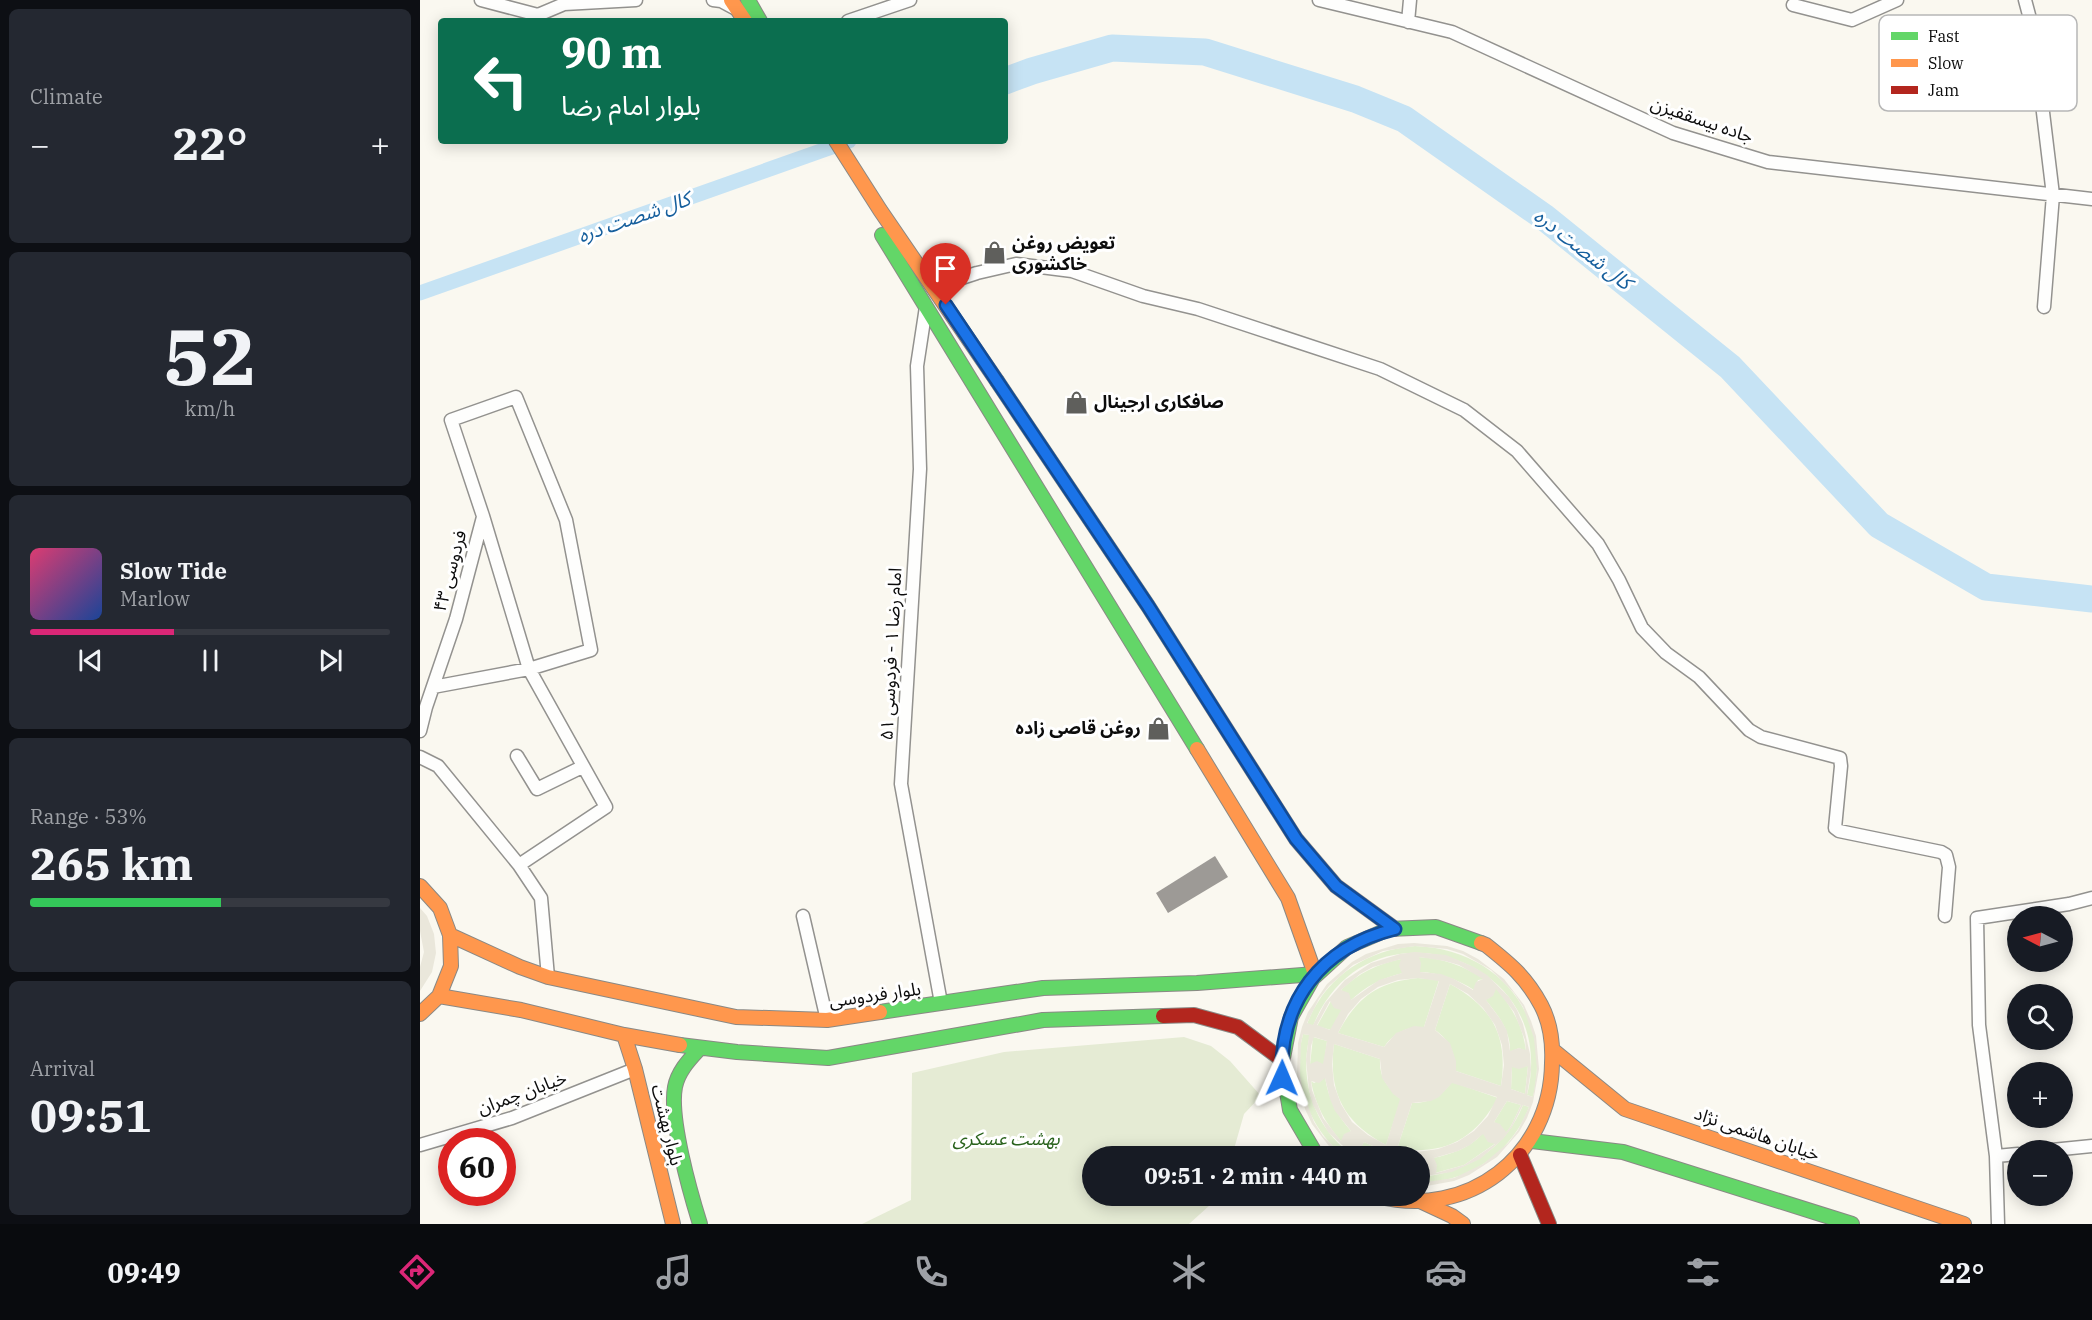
<!DOCTYPE html>
<meta charset="utf-8">
<style>
body{margin:0;font-family:"IBM Plex Serif","Noto Sans Arabic",serif;background:#242831;color:#f1f3f6;height:100vh;display:flex;flex-direction:column;font-size:22px;white-space:nowrap}
*{box-sizing:border-box;margin:0}
p{font-size:20px;color:#9ea1a6}
.icon{flex:none;width:33px;height:33px;fill:none;stroke:currentColor;stroke-width:2;stroke-linecap:round;stroke-linejoin:round}
.map{position:relative;flex:1;overflow:hidden}
.sheet{display:flex;flex-direction:column;gap:9px;padding:9px;background:#0d0f14;width:420px}
.sheet>*{flex:none}
.hud{position:absolute;left:18px;top:18px;width:570px;height:126px;border-radius:6px;box-shadow:0 3px 15px #0003;background:#0b6e4f;color:#fff;overflow:hidden}
.needle{width:39px;rotate:276deg}
.buttons{position:absolute;left:1587px;top:906px;display:grid;gap:12px}
.buttons a{display:grid;place-items:center;width:66px;height:66px;border-radius:50%;background:#171b24;box-shadow:0 3px 15px #0003;font-size:30px}
.speed{position:absolute;left:18px;top:1128px;display:flex;gap:12px;font-size:30px;font-weight:700;text-align:center}
.speed>*{display:grid;place-content:center;width:78px;height:78px;border-radius:50%;background:#171b24;box-shadow:0 3px 15px #0003;line-height:1}
.speed .limit{border:9px solid #d22;background:#fff;color:#111}
.pin{position:absolute;display:grid;place-items:center;width:51px;height:51px;color:#fff;margin:-62px -26px;border-radius:50% 50% 50% 0;rotate:-45deg;box-shadow:0 0 6px #0007}
.pin .icon{rotate:45deg}
.me{position:absolute;width:66px;margin:-33px;rotate:1deg;stroke-linejoin:round;filter:drop-shadow(0 0 4px #0008)}
.turn{display:flex;align-items:center;gap:21px;height:126px;padding:0 24px;font-size:27px}
.turn .icon{width:78px;height:78px;stroke-width:2.5}
.turn b{display:block;font-size:42px;line-height:51px}
.big{font-size:45px;font-weight:700;line-height:1.1}
.sheet .card{flex:1;display:flex;flex-direction:column;justify-content:center;gap:9px;min-width:0;padding:0 21px;border-radius:9px;background:#242831}
.sheet .dial{align-items:center;gap:0}
.dial b{font-size:78px;line-height:1}
.song{display:flex;align-items:center;gap:18px}
.cover{width:72px;height:72px;border-radius:9px;background:linear-gradient(135deg,hsl(340 70% 55%),hsl(220 70% 35%))}
.played{height:6px;border-radius:3px;background:linear-gradient(90deg,#db2777 40%,#363941 40%)}
.keys{display:flex;justify-content:space-around;direction:ltr}
.heat{display:flex;justify-content:space-between;align-items:center;font-size:33px;direction:ltr}
.charge{height:9px;border-radius:4px;background:linear-gradient(90deg,#34c759 53%,#363941 0)}
.trip{position:absolute;left:662px;top:1146px;width:348px;height:60px;border-radius:30px;background:#171b24;box-shadow:0 3px 15px #0003;font-weight:700;line-height:60px;text-align:center}
.dock{display:flex;height:96px;justify-content:space-around;align-items:center;background:#090b0e;color:#9ea1a6}
.dock .icon{width:42px;height:42px}
.dock .on{color:#db2777}
.dock b{font-size:27px;color:#f1f3f6}
main{display:flex;flex:1;min-height:0}
.map>svg:first-child{display:block}
.green{fill:#e2f0d0}
.cemetery{fill:#e5ebd4}
.plaza{fill:#eae7db;fill-rule:evenodd}
.lines{fill:none;stroke-linecap:round;stroke-linejoin:round}
.canal{stroke:#c6e3f4;stroke-width:15}
.river{stroke:#c6e3f4;stroke-width:27}
.building{fill:#9d9a96}
.street-casing{stroke:#93928f;stroke-width:15}
.fast-casing{stroke:#8a8985;stroke-width:16}
.slow-casing{stroke:#8a8985;stroke-width:16}
.jam-casing{stroke:#8a8985;stroke-width:16}
.street{stroke:#fefefd;stroke-width:12}
.fast{stroke:#63d668;stroke-width:14}
.slow{stroke:#ff974d;stroke-width:14}
.jam{stroke:#b3261e;stroke-width:14}
.route-casing{stroke:#114b97;stroke-width:15}
.route{stroke:#1a73e8;stroke-width:10}
.labels{text-anchor:middle;stroke-width:6;stroke-linejoin:round;paint-order:stroke}
.street-label{font-size:18px;fill:#0c0c0c;stroke:#fff}
.poi-label{font-size:18px;font-weight:bold;fill:#0c0c0c;stroke:#fff;text-anchor:start}
.park-label{font-size:18px;font-style:italic;fill:#2a631d;stroke:#fff}
.water-label{font-size:20px;font-style:italic;fill:#165f9d;stroke:#fff}
.key{fill:#fff;stroke:#b6b6b6;stroke-width:1.5}
.key-label{font-size:16px;fill:#0c0c0c}
</style>
<main>
<section class="sheet">
<div class="card"><p>Climate</p>
<div class="heat"><a>−</a><b class="big">22°</b><a>+</a></div>
</div>
<div class="card dial"><b>52</b><p>km/h</p></div>
<div class="card">
<div class="song"><i class="cover"></i><div><b>Slow Tide</b><p>Marlow</p></div></div>
<div class="played"></div>
<div class="keys"><svg class="icon" aria-label="previous" viewBox="0 0 24 24"><path d="M18 5L8 12l10 7zM5 5v14"/></svg><svg class="icon" aria-label="pause" viewBox="0 0 24 24"><path d="M8 5v14M16 5v14"/></svg><svg class="icon" aria-label="next" viewBox="0 0 24 24"><path d="M6 5l10 7-10 7zM19 5v14"/></svg></div>
</div>
<div class="card"><p>Range · 53%</p><b class="big">265 km</b><div class="charge"></div></div>
<div class="card"><p>Arrival</p><b class="big">09:51</b></div>
</section>
<div class="map">
<svg width="1672" height="1224" viewBox="0 0 1672 1224">
<rect width="100%" height="100%" fill="#faf8f0"/>
<!-- green -->
<path class="green" d="M 995,946 C 1077,949 1133,1014 1113,1097 L 1107,1095 C 1142,956 945,893 893,1026 L 887,1024 C 905,977 946,950 995,946 Z
M 998,957 C 1023,958 1043,966 1065,979 L 1058,980 L 1054,990 C 1037,979 1020,973 1000,972 Z
M 981,959 L 983,973 C 962,978 946,986 930,1001 L 921,990 C 938,973 958,964 981,959 Z
M 998,978 L 1019,980 L 1004,1027 C 987,1026 973,1033 964,1047 L 918,1033 C 937,997 958,982 998,978 Z
M 1030,984 C 1074,1008 1088,1037 1081,1086 L 1036,1071 C 1034,1052 1031,1041 1015,1030 Z
M 1076,988 C 1092,1007 1103,1026 1106,1051 L 1099,1048 L 1090,1052 C 1091,1031 1078,1015 1065,999 L 1069,998 Z
M 911,1001 L 922,1010 L 911,1030 L 897,1026 Z
M 883,1034 L 890,1035 C 878,1080 895,1130 934,1156 L 923,1156 C 888,1126 871,1080 883,1034 Z
M 893,1037 L 907,1041 L 904,1064 L 890,1065 Z
M 914,1044 L 960,1059 C 959,1078 967,1087 981,1099 L 966,1145 C 923,1122 908,1092 914,1044 Z
M 1108,1066 L 1105,1094 L 1091,1089 L 1092,1067 Z
M 905,1077 C 908,1098 917,1115 931,1131 L 921,1141 C 905,1123 895,1104 891,1081 L 894,1083 Z
M 1032,1082 L 1078,1098 C 1054,1140 1025,1155 977,1149 L 992,1103 C 1011,1103 1020,1096 1032,1082 Z
M 1087,1101 L 1101,1105 L 1091,1126 L 1086,1133 L 1074,1122 Z
M 1103,1105 L 1109,1107 C 1092,1153 1048,1183 999,1183 L 999,1177 C 1045,1174 1086,1149 1103,1105 Z
M 1063,1133 L 1076,1143 L 1044,1165 L 1015,1173 L 1013,1158 C 1032,1154 1050,1148 1063,1133 Z
M 944,1142 L 975,1156 L 940,1156 L 934,1152 L 937,1152 Z"/>
<!-- cemetery -->
<path class="cemetery" d="M 764,1037 L 791,1046 L 810,1061 L 841,1096 L 824,1114 L 814,1149 L 817,1156 L 672,1156 L 672,1196 L 800,1196 L 769,1224 L 442,1224 L 491,1200 L 492,1073 L 584,1052 Z"/>
<!-- plaza -->
<path class="plaza" d="M 0,908 L 7,916 L 14,934 L 16,953 L 12,972 L 0,991 L 0,967 L 4,952 L 0,931 Z
M 994,943 L 1027,946 L 1043,951 L 1058,959 L 1084,979 L 1104,1005 L 1111,1021 L 1116,1036 L 1119,1069 L 1113,1102 L 1107,1118 L 1099,1132 L 1077,1157 L 1049,1175 L 1034,1181 L 1001,1187 L 999,1186 L 999,1183 L 1034,1178 L 1063,1164 L 1088,1143 L 1098,1130 L 1109,1107 L 1103,1105 L 1092,1127 L 1083,1139 L 1060,1159 L 1032,1172 L 999,1177 L 999,1156 L 975,1156 L 944,1142 L 940,1150 L 935,1152 L 940,1156 L 934,1156 L 908,1132 L 893,1105 L 889,1090 L 886,1060 L 889,1035 L 883,1034 L 881,1043 L 880,1075 L 883,1092 L 894,1122 L 903,1136 L 923,1156 L 918,1156 L 912,1150 L 892,1124 L 885,1109 L 877,1077 L 878,1043 L 882,1027 L 888,1012 L 907,984 L 932,962 L 946,954 L 978,944 ZM 995,946 L 1027,949 L 1043,954 L 1071,970 L 1094,993 L 1103,1007 L 1114,1038 L 1117,1070 L 1113,1097 L 1107,1095 L 1111,1070 L 1110,1054 L 1103,1024 L 1097,1010 L 1089,997 L 1067,975 L 1054,967 L 1026,955 L 995,952 L 980,954 L 951,963 L 925,980 L 905,1003 L 893,1025 L 887,1023 L 899,999 L 909,986 L 933,965 L 963,951 ZM 999,957 L 1025,961 L 1039,965 L 1063,979 L 1056,982 L 1053,990 L 1034,979 L 1021,974 L 1000,972 L 1001,963 ZM 981,959 L 979,966 L 982,973 L 959,980 L 931,1000 L 929,993 L 921,990 L 940,974 L 953,967 ZM 998,978 L 1019,981 L 1004,1027 L 994,1026 L 976,1033 L 964,1047 L 918,1033 L 928,1014 L 941,999 L 958,987 L 978,980 ZM 1030,984 L 1048,994 L 1063,1008 L 1075,1025 L 1082,1045 L 1084,1065 L 1081,1086 L 1036,1071 L 1036,1061 L 1030,1043 L 1015,1030 ZM 1076,989 L 1094,1012 L 1105,1040 L 1106,1050 L 1099,1048 L 1090,1051 L 1087,1031 L 1081,1020 L 1066,1000 L 1073,996 ZM 910,1001 L 914,1008 L 921,1010 L 910,1030 L 897,1025 ZM 894,1037 L 907,1041 L 903,1064 L 897,1061 L 890,1064 L 891,1046 ZM 914,1044 L 960,1059 L 962,1078 L 973,1094 L 980,1099 L 966,1145 L 948,1135 L 932,1122 L 921,1104 L 914,1085 L 912,1064 ZM 1108,1066 L 1105,1094 L 1091,1089 L 1092,1067 L 1099,1069 ZM 905,1078 L 910,1099 L 915,1111 L 931,1131 L 924,1134 L 921,1141 L 903,1118 L 892,1090 L 891,1081 L 899,1083 ZM 1032,1083 L 1077,1097 L 1068,1116 L 1054,1131 L 1037,1142 L 1018,1149 L 997,1152 L 977,1149 L 992,1103 L 1011,1101 L 1019,1097 ZM 1087,1101 L 1101,1105 L 1091,1126 L 1086,1132 L 1080,1124 L 1074,1122 ZM 1063,1134 L 1068,1142 L 1075,1144 L 1044,1165 L 1016,1173 L 1017,1165 L 1014,1158 L 1038,1151 L 1050,1145 Z"/>
<g class="lines">
<!-- canal -->
<path class="canal" d="M 0,293 L 429,141"/>
<!-- river -->
<path class="river" d="M 585,81 L 612,71 L 692,48 L 785,52 L 935,99 L 984,119 L 1124,217 L 1310,367 L 1459,525 L 1566,587 L 1672,599"/>
</g>
<!-- building -->
<path class="building" d="M 795,856 L 808,877 L 748,913 L 736,893 Z"/>
<g class="lines">
<defs>
<path id="street" d="M 61,0 L 118,15 L 144,4 L 216,0
M 293,0 L 301,1 L 314,8
M 899,0 L 1032,32 L 1253,133 L 1348,162 L 1672,199
M 1605,0 L 1613,30 L 1633,195 L 1624,307
M 1373,5 L 1432,20 L 1477,0
M 428,21 L 490,0
M 988,22 L 990,0
M 514,287 L 557,273 L 596,264 L 652,271 L 723,296 L 778,309 L 960,369 L 1044,410 L 1097,451 L 1178,544 L 1199,580 L 1222,628 L 1246,653 L 1279,677 L 1329,730 L 1341,737 L 1420,758 L 1421,766 L 1415,828 L 1419,831 L 1521,852 L 1526,855 L 1529,867 L 1525,916
M 506,307 L 497,366 L 500,469 L 481,784 L 521,1003
M 13,687 L 109,669 L 171,650 L 146,520 L 96,397 L 31,420 L 63,516 L 109,669 L 186,807 L 99,865
M 0,731 L 6,707 L 36,619 L 63,517
M 97,756 L 117,789 L 162,767
M 0,757 L 18,766 L 99,865 L 121,898 L 128,977
M 383,916 L 407,1020
M 0,1145 L 92,1118 L 215,1069
M 1632,1150 L 1672,1146
M 1576,1156 L 1598,1154
M 1578,1224 L 1576,1156 L 1559,1025 L 1557,918 L 1649,904 L 1672,898"/>
<path id="fast" d="M 328,0 L 340,21
M 462,235 L 777,749
M 577,381 L 728,606 L 775,680
M 460,1012 L 623,988 L 777,983 L 895,974
M 260,1045 L 317,1052 L 408,1058 L 623,1020 L 743,1016
M 280,1048 C 270,1059 258,1071 255,1087 C 249,1118 270,1192 280,1224
M 1112,1141 L 1203,1152 L 1432,1224
M 897,1156 L 870,1110 L 862,1063 L 871,1017 L 893,978 L 927,947 L 969,929 L 1016,927 L 1061,943"/>
<path id="slow" d="M 311,0 L 325,21
M 416,141 L 460,210 L 577,381
M 777,749 L 868,898 L 895,974
M 0,886 L 20,908 L 30,935 L 31,966 L 19,996 L 0,1014
M 30,935 L 100,967 L 128,977 L 316,1017 L 407,1020 L 460,1012
M 19,996 L 101,1010 L 204,1035 L 260,1045
M 204,1035 L 215,1069 L 253,1224
M 1134,1051 L 1205,1109 L 1544,1224
M 957,1196 C 1048,1220 1131,1156 1132,1063 C 1133,1044 1130,1022 1121,1005 C 1106,977 1090,964 1066,945 L 1061,943
M 1002,1202 L 1032,1216 L 1043,1224"/>
<path id="jam" d="M 775,680 L 876,839 L 916,886 L 975,929
M 743,1016 L 774,1015 L 818,1027 L 861,1059
M 1100,1155 L 1129,1224"/>
</defs>
<!-- street casing -->
<use href="#street" class="street-casing"/>
<!-- fast casing -->
<use href="#fast" class="fast-casing"/>
<!-- slow casing -->
<use href="#slow" class="slow-casing"/>
<!-- jam casing -->
<use href="#jam" class="jam-casing"/>
<!-- street -->
<use href="#street" class="street"/>
<!-- fast -->
<use href="#fast" class="fast"/>
<!-- slow -->
<use href="#slow" class="slow"/>
<!-- jam -->
<use href="#jam" class="jam"/>
</g>
<g class="lines">
<defs>
<path id="route" d="M 526,305 L 728,606 L 876,839 L 916,886 L 975,929 C 901,947 859,1001 862,1078"/>
</defs>
<!-- route casing -->
<use href="#route" class="route-casing"/>
<!-- route -->
<use href="#route" class="route"/>
</g>
<!-- icons -->
<defs>
<symbol id="shop-bare" viewBox="-9 -9 18 18"><path d="M-5-2.5h2.3a2.7 3.5 0 0 1 5.4 0H5L5.5 6h-11ZM-1.5-2.5h3a1.5 2.3 0 0 0-3 0Z" fill="#5f5f5c" stroke="#fff" stroke-width="2.5" paint-order="stroke"/></symbol>
</defs>
<g fill-rule="evenodd">
<use href="#shop-bare" x="558" y="236" width="33" height="33"/>
<use href="#shop-bare" x="640" y="386" width="33" height="33"/>
<use href="#shop-bare" x="722" y="712" width="33" height="33"/>
</g>
<g class="labels">
<!-- street labels -->
<g class="street-label">
<text transform="translate(1282 120) rotate(19)" y="6">جاده بیسقفیزن</text>
<text transform="translate(30 571) rotate(-75)" y="6">فردوسی ۴۳</text>
<text transform="translate(471 654) rotate(-87)" y="6">امام رضا ۱ - فردوسی ۵۱</text>
<text transform="translate(455 995) rotate(-8)" y="6">بلوار فردوسی</text>
<text transform="translate(102 1093) rotate(-20)" y="6">خیابان چمران</text>
<text transform="translate(247 1125) rotate(76)" y="6">بلوار بهشت</text>
<text transform="translate(1337 1134) rotate(19)" y="6">خیابان هاشمی نژاد</text>
</g>
<!-- poi labels -->
<g class="poi-label">
<text x="592" y="249">تعویض روغن<tspan x="592" dy="21">خاکشوری</tspan></text>
<text x="674" y="408">صافکاری ارجینال</text>
<text x="721" y="734" text-anchor="end">روغن قاصی زاده</text>
</g>
<!-- park labels -->
<g class="park-label">
<text x="586" y="1145">بهشت عسکری</text>
</g>
<!-- water labels -->
<g class="water-label">
<text transform="translate(214 217) rotate(-19)" y="7">کال شصت دره</text>
<text transform="translate(1163 249) rotate(38)" y="7">کال شصت دره</text>
</g>
</g>
<!-- legend -->
<rect x="1459" y="15" width="198" height="96" rx="9" class="key"/>
<rect x="1471" y="32" width="27" height="8" fill="#63d668"/>
<rect x="1471" y="59" width="27" height="8" fill="#ff974d"/>
<rect x="1471" y="86" width="27" height="8" fill="#b3261e"/>
<g class="key-label">
<text x="1508" y="42">Fast</text>
<text x="1508" y="69">Slow</text>
<text x="1508" y="96">Jam</text>
</g>
</svg>
<div class="buttons">
<a><svg class="needle" viewBox="-14 -14 28 28"><path d="M0-13l5 13h-10z" fill="#e53935"/><path d="M0 13l5-13h-10z" fill="#9ea1a6"/></svg></a>
<a><svg class="icon" aria-label="search" viewBox="0 0 24 24"><circle cx="10" cy="10" r="6"/><path d="M15 15l6 6"/></svg></a>
<a>+</a>
<a>−</a>
</div>
<div class="speed"><div class="limit">60</div></div>
<div class="pin" style="left:526px;top:305px;background:#d93025"><svg class="icon" aria-label="arrive" viewBox="0 0 24 24"><path d="M6 21V4h12l-3 4 3 4H6"/></svg></div>
<svg class="me" style="left:862px;top:1078px" viewBox="-20 -20 40 40"><path d="M0-17L14 15 0 8-14 15z" fill="#1a73e8" stroke="#fff" stroke-width="4"/></svg>
<div class="trip">09:51 · 2 min · 440 m</div>
<div class="hud">
<div class="turn"><svg class="icon" aria-label="left" viewBox="0 0 24 24"><path d="M17 20v-9H6M10 6l-5 5 5 5"/></svg><div><b>90 m</b>بلوار امام رضا</div></div>
</div>
</div>
</main>
<nav class="dock">
<b>09:49</b>
<svg class="icon on" aria-label="directions" viewBox="0 0 24 24"><path d="M12 3l9 9-9 9-9-9zM9 14v-3h6M13 9l2 2-2 2"/></svg>
<svg class="icon" aria-label="music" viewBox="0 0 24 24"><path d="M9 18V5l10-2v13"/><circle cx="6" cy="18" r="3"/><circle cx="16" cy="16" r="3"/></svg>
<svg class="icon" aria-label="phone" viewBox="0 0 24 24"><path d="M5 4h4l2 5-3 2q2 4 5 5l2-3 5 2v4C11 20 4 13 5 4z"/></svg>
<svg class="icon" aria-label="climate" viewBox="0 0 24 24"><path d="M12 3v18M4 7l16 10M4 17L20 7"/></svg>
<svg class="icon" aria-label="car" viewBox="0 0 24 24"><path d="M5 17H2v-5l4-1 3-4h7l3 4 3 1v5h-3M9 17h6M6 11h13"/><circle cx="7" cy="17" r="2"/><circle cx="17" cy="17" r="2"/></svg>
<svg class="icon" aria-label="filters" viewBox="0 0 24 24"><path d="M4 7h16M4 17h16"/><circle cx="9" cy="7" r="2"/><circle cx="15" cy="17" r="2"/></svg>
<b>22°</b>
</nav>
